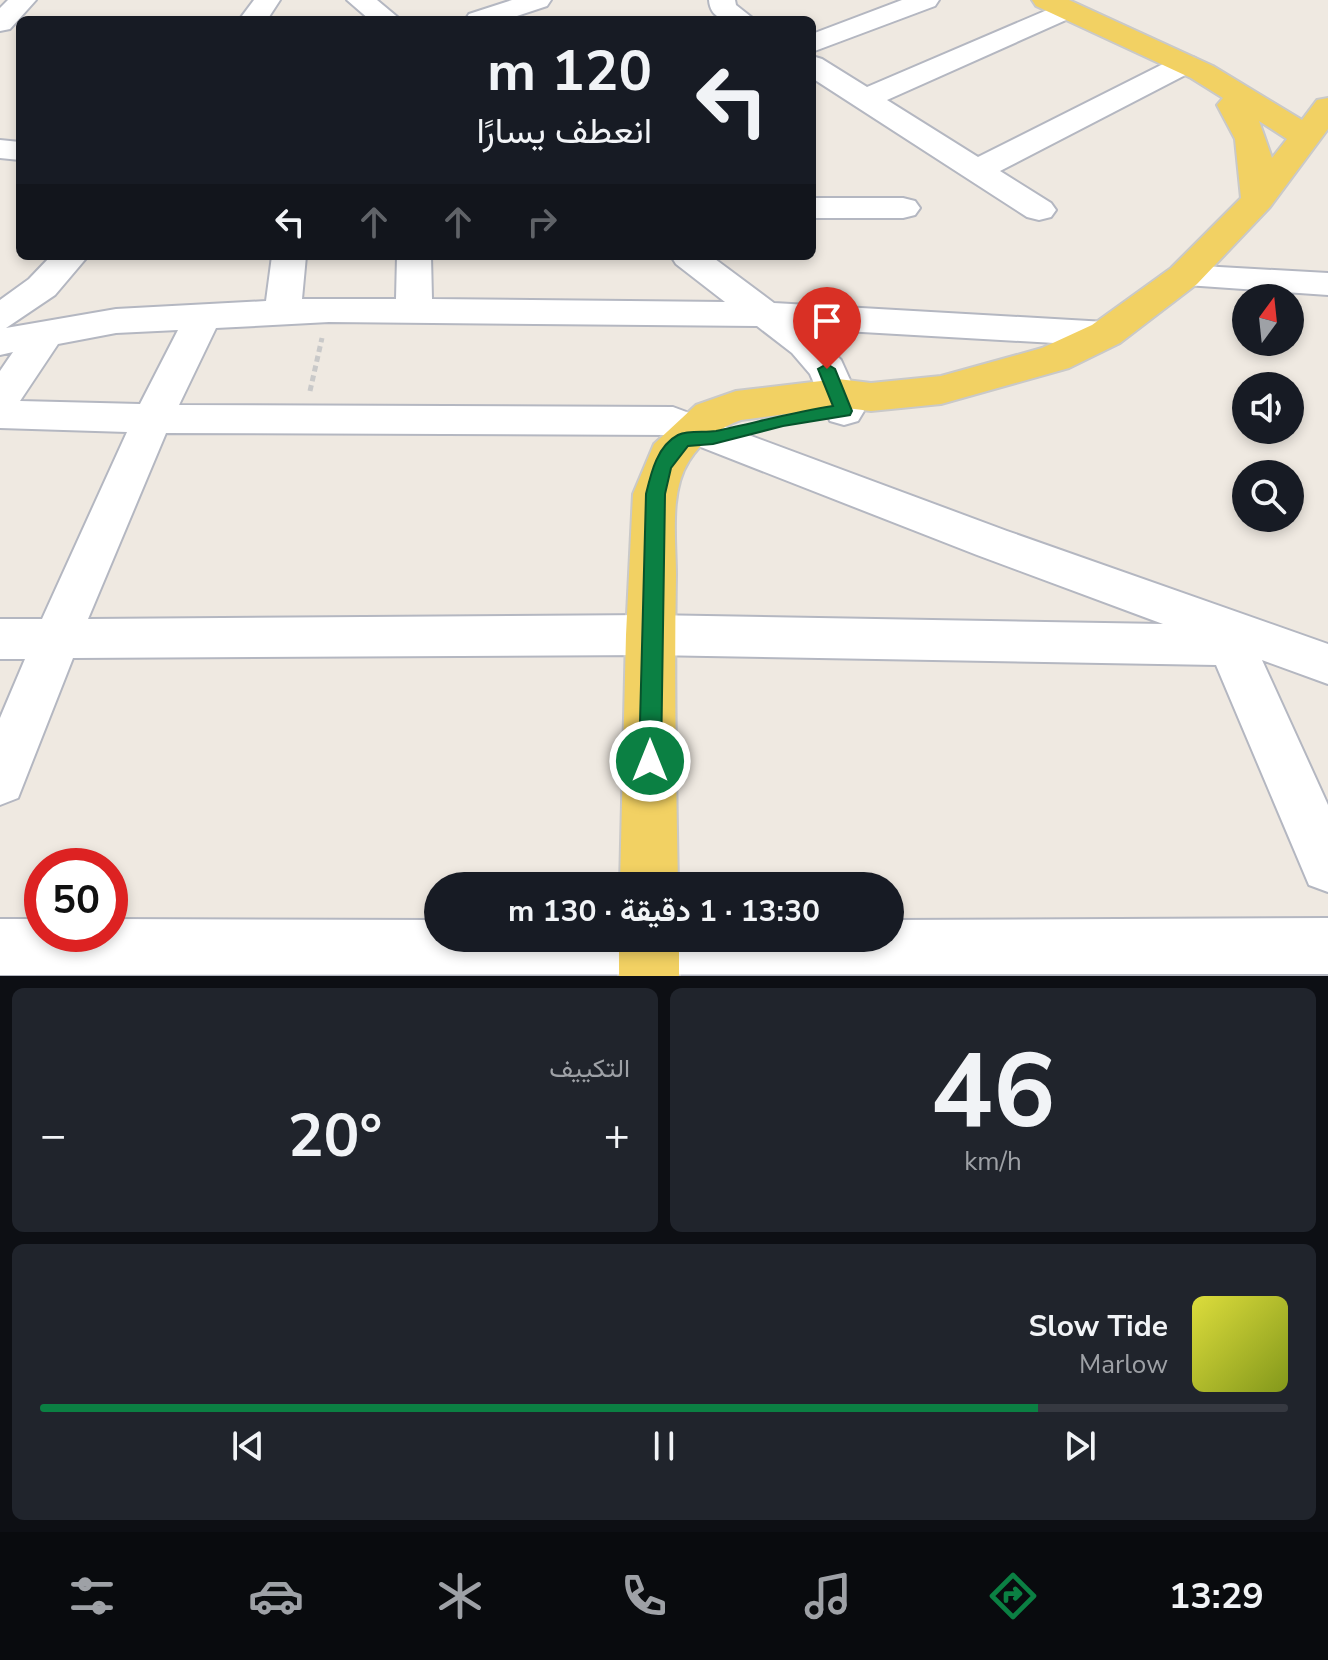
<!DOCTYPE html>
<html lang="ar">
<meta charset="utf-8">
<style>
body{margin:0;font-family:"Nunito Sans",Vazirmatn,sans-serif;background:#20242c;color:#f1f3f6;direction:rtl;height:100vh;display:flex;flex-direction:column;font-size:30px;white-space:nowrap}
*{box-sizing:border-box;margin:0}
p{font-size:26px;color:#9ea1a6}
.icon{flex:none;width:44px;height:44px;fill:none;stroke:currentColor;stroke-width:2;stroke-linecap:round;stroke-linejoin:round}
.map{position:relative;height:976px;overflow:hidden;direction:ltr}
.panel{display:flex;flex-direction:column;gap:12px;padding:12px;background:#0d0f14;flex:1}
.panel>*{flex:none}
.banner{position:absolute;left:16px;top:16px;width:800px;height:244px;border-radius:12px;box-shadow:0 4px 12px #0003;direction:rtl;background:#171b24;color:#f1f3f6;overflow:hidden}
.needle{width:52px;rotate:15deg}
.buttons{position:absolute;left:1232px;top:284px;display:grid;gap:16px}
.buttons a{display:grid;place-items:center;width:72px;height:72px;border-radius:50%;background:#171b24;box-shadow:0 4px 12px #0003;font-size:40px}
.speed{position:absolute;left:24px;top:848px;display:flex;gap:16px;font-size:40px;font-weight:700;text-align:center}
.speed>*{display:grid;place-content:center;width:104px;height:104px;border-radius:50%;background:#171b24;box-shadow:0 4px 12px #0003;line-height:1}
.speed .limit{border:12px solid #d22;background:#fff;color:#111}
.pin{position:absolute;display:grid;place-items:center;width:68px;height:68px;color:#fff;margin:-82px -34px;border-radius:50% 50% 50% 0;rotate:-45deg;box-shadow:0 0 8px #0007}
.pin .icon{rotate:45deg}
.me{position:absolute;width:88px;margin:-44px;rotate:0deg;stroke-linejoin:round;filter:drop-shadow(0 0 6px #0008)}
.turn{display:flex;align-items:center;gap:28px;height:168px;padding:0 32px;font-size:36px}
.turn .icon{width:104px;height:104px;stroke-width:2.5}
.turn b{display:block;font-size:56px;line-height:68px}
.lanes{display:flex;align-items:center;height:76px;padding:0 32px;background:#0003;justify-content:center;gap:40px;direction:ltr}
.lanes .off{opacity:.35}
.big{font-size:60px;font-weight:700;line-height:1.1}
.panel .tile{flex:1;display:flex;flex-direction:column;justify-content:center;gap:12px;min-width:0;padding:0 28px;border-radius:12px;background:#20242c}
.panel .dial{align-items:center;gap:0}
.dial b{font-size:104px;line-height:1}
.song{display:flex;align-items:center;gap:24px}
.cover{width:96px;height:96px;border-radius:12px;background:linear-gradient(135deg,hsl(60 70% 55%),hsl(70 70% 35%))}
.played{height:8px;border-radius:4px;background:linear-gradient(90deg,#0b8043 80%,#363941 80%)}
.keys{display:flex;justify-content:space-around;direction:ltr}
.heat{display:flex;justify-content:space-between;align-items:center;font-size:44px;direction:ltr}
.panel .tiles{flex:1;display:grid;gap:12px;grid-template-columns:1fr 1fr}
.tile:last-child{grid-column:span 2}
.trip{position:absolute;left:424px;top:872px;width:480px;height:80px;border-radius:40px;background:#171b24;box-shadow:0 4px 12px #0003;font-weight:700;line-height:80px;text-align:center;direction:rtl}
.tab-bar{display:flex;height:128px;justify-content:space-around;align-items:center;background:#090b0e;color:#9ea1a6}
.tab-bar .icon{width:56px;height:56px}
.tab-bar .active{color:#0b8043}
.tab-bar b{font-size:36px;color:#f1f3f6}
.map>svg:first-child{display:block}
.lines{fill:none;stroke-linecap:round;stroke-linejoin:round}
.minor-casing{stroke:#b4b7c1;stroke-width:4}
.major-casing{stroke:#c9c9c9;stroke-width:4}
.path{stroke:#c9c9c9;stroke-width:5;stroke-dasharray:6 4;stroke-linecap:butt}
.minor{fill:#fff;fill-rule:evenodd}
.major{fill:#f2d163;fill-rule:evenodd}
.route{fill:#0b8043;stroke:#07532c;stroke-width:2}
</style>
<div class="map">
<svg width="1328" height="976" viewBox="0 0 1328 976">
<rect width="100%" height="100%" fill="#efe9e1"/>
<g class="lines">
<defs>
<path id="minor" d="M 8,0 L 36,0 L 10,29 L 0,31 L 0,8 Z
M 254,0 L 280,0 L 267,20 L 239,20 Z
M 347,0 L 377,0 L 401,20 L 370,20 Z
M 512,0 L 551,0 L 547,6 L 505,20 L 465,20 L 469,14 Z
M 709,0 L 735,0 L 736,5 L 755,20 C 736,20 711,25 709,0 Z
M 902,0 L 939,0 L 935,6 L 812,52 L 812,34 Z
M 1066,2 L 1075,4 L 1079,10 L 1075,16 L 887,100 L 978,157 L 1175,58 L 1185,55 L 1195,58 L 1199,64 L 1195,70 L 1000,171 L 1051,203 L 1056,210 L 1051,217 L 1039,220 L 1027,217 L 812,78 L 812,56 L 822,59 L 867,87 Z
M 0,140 L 20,142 L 20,160 L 0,158 Z
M 812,198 L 903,198 L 915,201 L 920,208 L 915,215 L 903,218 L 812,218 Z
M 51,256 L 88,256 L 55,295 L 6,328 L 116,309 L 266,301 L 272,256 L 306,256 L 302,299 L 396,299 L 397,256 L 431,256 L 432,299 L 725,302 L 676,264 L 671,256 L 711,256 L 774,303 L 1106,322 L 1119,325 L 1125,334 L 1119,343 L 1106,346 L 810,329 L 841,360 L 864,411 L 858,421 L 844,425 L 830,421 L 810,374 L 792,353 L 757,326 L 329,322 L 216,328 L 179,405 L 673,407 L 1007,531 L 1328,644 L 1328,684 L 1262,660 L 1328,805 L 1328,892 L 1309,885 L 1216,665 L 650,655 L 73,658 L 18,798 L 0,805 L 0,718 L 25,659 L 0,659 L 0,619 L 42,619 L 127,432 L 0,428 L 0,371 L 13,352 L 0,355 L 0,300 L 29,279 ZM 178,330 L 140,404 L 20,401 L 58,344 L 116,333 ZM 166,433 L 670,435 L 977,555 L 1163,624 L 650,615 L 88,619 Z
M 1184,265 L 1328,273 L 1328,295 L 1172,284 L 1166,276 L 1172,268 Z
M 1328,918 L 1328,974 L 0,975 L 0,919 L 42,919 L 42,934 L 110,934 L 110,919 L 438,920 L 438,938 L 890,938 L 890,920 Z"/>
<path id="major" d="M 1032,0 L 1069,0 L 1213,66 L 1302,120 L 1317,100 L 1328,98 L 1328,129 L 1270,207 L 1197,284 L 1120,343 L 1069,368 L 941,404 L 871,411 L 838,407 L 741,420 C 720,427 701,442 689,461 C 669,492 676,540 676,575 C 674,678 676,782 678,886 L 620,886 L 626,635 L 633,494 L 654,444 L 696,405 L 736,391 L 838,379 L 871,383 L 941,376 L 1042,348 L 1092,325 L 1171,268 L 1241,198 L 1235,139 L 1217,105 L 1223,98 L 1191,78 L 1036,6 ZM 1259,121 L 1287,139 L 1272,158 Z
M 619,938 L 679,938 L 679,976 L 619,976 Z"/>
</defs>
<!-- minor casing -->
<use href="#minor" class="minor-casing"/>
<!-- major casing -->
<use href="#major" class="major-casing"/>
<!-- path -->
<path class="path" d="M 310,391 L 322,338"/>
<!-- minor -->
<use href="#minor" class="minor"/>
<!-- major -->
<use href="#major" class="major"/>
</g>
<!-- route -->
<path class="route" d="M 827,364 L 835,369 L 852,411 L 850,415 L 783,426 L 713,444 L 688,446 L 671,468 L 665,494 L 661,761 L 658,768 L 650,771 L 642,768 L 639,761 L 646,494 C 651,473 657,446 678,435 C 689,430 705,433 716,431 C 755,423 793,412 833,406 L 818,369 Z"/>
</svg>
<div class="buttons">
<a><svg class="needle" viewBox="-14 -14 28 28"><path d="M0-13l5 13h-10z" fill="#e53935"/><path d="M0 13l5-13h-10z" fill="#9ea1a6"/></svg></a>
<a><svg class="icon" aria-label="sound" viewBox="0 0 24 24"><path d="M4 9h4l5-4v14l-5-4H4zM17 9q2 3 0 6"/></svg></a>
<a><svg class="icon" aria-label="search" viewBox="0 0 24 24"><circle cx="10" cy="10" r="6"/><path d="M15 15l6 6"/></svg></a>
</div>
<div class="speed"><div class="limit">50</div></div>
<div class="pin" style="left:827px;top:369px;background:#d93025"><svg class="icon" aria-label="arrive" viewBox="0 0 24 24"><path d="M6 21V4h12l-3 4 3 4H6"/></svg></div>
<svg class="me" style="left:650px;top:761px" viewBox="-20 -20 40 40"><circle r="17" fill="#0b8043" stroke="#fff" stroke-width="3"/><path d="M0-11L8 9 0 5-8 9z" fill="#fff"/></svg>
<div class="trip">13:30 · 1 دقيقة · 130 m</div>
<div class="banner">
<div class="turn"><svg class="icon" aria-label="left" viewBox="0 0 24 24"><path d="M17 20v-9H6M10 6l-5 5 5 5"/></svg><div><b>120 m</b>انعطف يسارًا</div></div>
<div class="lanes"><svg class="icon" aria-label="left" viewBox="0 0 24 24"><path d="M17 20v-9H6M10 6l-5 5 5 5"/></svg><svg class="icon off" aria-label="ahead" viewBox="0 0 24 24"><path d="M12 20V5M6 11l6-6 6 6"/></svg><svg class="icon off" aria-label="ahead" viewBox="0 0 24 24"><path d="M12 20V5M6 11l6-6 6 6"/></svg><svg class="icon off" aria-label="right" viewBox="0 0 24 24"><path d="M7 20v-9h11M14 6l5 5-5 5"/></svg></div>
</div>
</div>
<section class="panel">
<div class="tiles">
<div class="tile dial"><b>46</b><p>km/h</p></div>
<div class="tile"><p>التكييف</p>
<div class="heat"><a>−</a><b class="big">20°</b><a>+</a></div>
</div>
<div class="tile">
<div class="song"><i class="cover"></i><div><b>Slow Tide</b><p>Marlow</p></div></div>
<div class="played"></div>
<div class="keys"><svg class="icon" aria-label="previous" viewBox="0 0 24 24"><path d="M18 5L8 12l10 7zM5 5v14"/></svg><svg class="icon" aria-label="pause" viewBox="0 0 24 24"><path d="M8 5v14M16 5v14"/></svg><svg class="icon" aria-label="next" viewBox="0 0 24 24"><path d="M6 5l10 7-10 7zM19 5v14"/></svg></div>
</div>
</div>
</section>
<nav class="tab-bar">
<b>13:29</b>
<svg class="icon active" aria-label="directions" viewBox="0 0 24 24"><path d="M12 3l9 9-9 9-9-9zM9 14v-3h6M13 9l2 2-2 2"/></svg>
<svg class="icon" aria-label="music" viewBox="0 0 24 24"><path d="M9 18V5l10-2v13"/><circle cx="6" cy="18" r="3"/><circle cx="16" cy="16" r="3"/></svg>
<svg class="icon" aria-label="phone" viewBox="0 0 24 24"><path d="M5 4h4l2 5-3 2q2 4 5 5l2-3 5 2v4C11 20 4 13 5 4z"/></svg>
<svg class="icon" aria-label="climate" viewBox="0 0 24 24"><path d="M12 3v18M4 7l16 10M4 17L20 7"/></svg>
<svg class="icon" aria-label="car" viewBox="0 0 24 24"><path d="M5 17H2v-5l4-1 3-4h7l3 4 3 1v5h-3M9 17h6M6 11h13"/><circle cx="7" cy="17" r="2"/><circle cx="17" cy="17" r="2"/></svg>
<svg class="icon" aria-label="filters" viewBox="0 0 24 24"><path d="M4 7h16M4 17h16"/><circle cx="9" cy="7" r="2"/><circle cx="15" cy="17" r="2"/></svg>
</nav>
